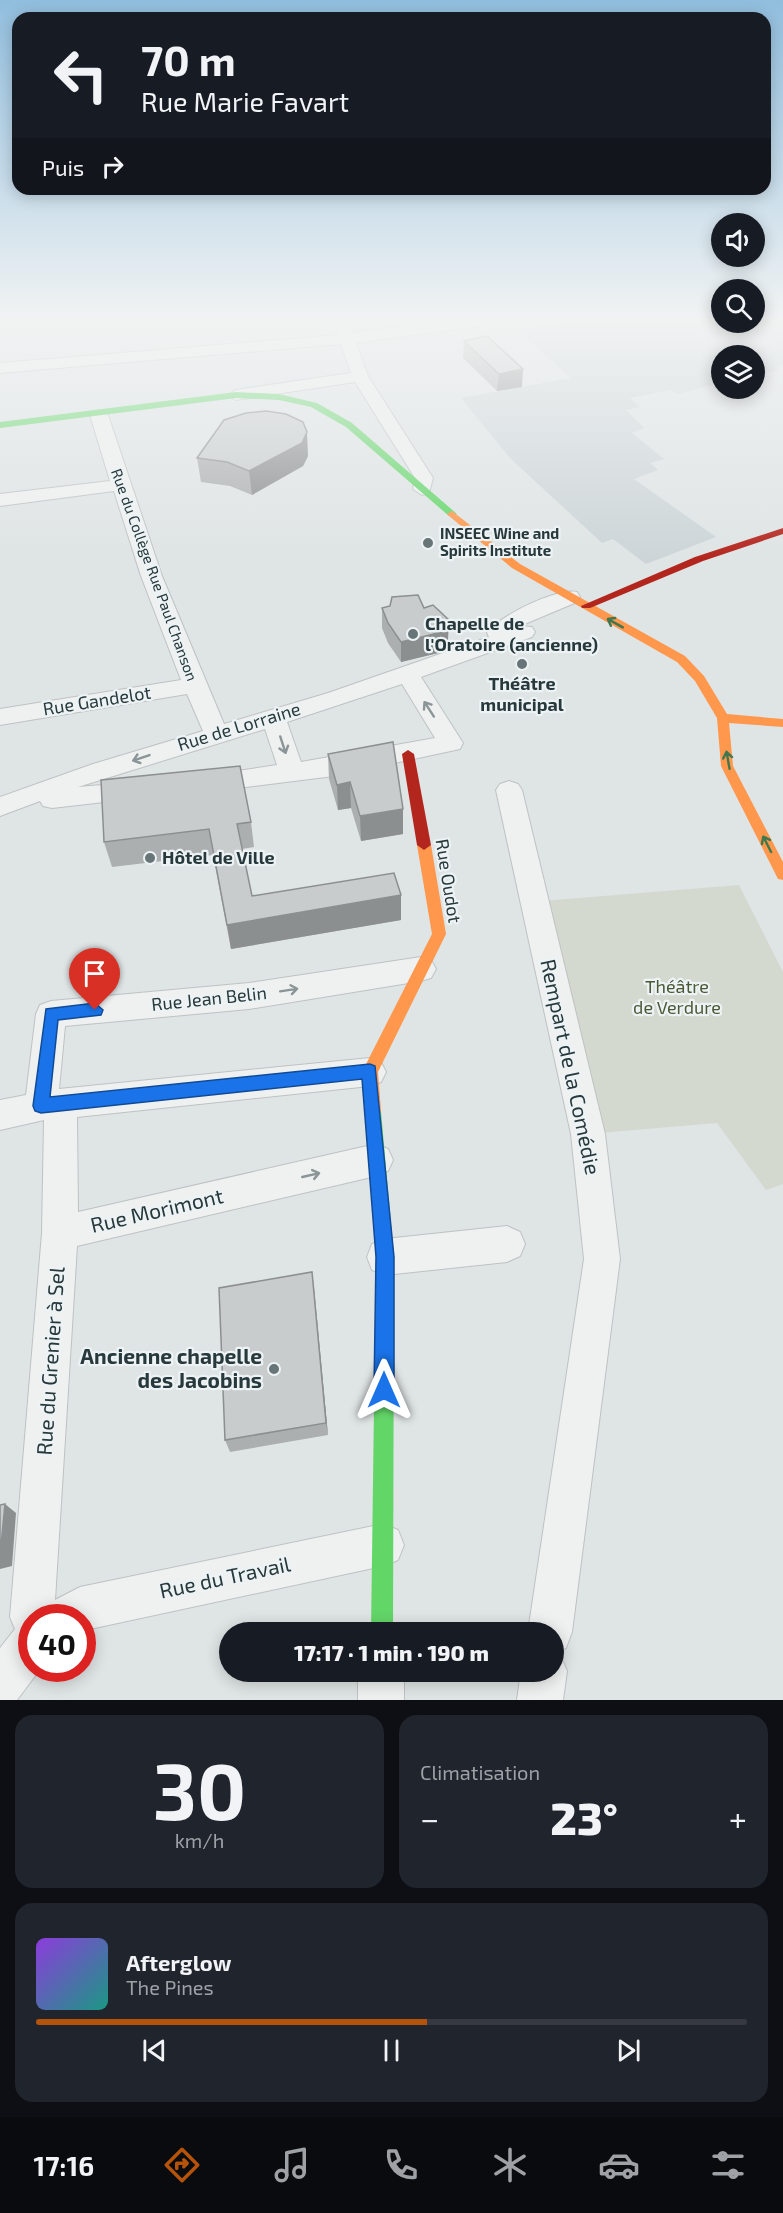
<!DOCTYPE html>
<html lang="fr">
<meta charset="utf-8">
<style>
body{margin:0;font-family:"Exo 2",sans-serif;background:#20242c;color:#f1f3f6;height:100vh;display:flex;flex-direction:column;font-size:22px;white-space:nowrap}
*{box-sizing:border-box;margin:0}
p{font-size:20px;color:#9ea1a6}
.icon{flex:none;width:33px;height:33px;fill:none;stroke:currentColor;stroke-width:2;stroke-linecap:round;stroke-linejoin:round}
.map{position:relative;height:1700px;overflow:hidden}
.panel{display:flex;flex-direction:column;gap:15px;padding:15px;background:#0d0f14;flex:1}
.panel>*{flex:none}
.top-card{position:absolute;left:12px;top:12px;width:759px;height:183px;border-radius:18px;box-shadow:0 3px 15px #0003;background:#171b24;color:#f1f3f6;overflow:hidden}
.buttons{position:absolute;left:711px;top:213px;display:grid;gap:12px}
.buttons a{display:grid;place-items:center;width:54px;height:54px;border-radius:50%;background:#171b24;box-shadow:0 3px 15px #0003;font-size:30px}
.speed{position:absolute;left:18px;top:1604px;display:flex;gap:12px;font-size:30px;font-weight:700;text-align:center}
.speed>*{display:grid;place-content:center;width:78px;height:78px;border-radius:50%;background:#171b24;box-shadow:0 3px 15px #0003;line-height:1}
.speed .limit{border:9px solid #d22;background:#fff;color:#111}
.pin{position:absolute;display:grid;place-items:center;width:51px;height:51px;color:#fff;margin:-62px -26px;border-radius:50% 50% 50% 0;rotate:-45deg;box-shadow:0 0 6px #0007}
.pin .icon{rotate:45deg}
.me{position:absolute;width:66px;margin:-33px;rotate:0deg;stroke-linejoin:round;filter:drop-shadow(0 0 4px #0008)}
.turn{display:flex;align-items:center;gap:21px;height:126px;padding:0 30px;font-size:27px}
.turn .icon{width:78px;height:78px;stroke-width:2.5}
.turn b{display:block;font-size:42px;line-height:51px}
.then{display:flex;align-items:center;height:57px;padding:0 30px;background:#0003;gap:12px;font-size:22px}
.big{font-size:45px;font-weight:800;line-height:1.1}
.panel .tile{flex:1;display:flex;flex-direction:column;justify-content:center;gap:9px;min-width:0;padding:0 21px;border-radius:18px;background:#20242c}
.panel .dial{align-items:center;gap:0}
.dial b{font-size:78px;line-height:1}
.song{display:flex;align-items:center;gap:18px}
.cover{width:72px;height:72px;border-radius:9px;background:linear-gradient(135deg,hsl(270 70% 55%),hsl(170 70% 35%))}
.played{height:6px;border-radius:3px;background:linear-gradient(90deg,#b45309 55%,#363941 55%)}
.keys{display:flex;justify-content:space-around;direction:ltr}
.heat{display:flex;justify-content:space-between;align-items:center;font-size:33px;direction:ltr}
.panel .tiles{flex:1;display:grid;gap:15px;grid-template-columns:1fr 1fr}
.tile:last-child{grid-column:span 2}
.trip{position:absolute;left:219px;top:1622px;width:345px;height:60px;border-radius:30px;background:#171b24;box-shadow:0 3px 15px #0003;font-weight:800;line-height:60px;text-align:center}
.tabs{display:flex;height:96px;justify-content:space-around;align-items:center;background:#090b0e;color:#9ea1a6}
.tabs .icon{width:42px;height:42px}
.tabs .on{color:#b45309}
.tabs b{font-size:27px;color:#f1f3f6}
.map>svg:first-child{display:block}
.built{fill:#cdd5d8}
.green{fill:#d4d9d0}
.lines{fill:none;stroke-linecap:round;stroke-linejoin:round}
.street-casing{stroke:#bec2c3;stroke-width:2}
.street{fill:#eff1f1;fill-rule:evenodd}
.fast{fill:#63d668;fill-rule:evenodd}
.slow{fill:#ff974d;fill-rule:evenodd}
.jam{fill:#b3261e;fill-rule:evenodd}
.wall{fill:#acafb0}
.shaded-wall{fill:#8c8f90}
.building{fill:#c8cccd;stroke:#8c8f90;stroke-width:1.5}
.oneway{stroke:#3f784e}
.oneway2{stroke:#8b9597}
.route{fill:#1a73e8;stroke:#114b97;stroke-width:1.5}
.poi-dot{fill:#677578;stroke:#edf3f4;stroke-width:2}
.labels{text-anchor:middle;stroke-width:4.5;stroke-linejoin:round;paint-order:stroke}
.far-poi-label{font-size:15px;font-weight:bold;fill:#27393d;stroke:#edf3f4;text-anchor:start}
.far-street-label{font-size:15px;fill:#27393d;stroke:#edf3f4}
.poi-label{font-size:18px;font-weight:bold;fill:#27393d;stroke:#edf3f4;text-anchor:start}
.street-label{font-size:18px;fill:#27393d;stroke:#edf3f4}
.park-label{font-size:18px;fill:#4b5835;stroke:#edf3f4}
.near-street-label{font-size:21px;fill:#27393d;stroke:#edf3f4}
.near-poi-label{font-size:21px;font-weight:bold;fill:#27393d;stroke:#edf3f4;text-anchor:end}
</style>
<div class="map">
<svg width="783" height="1700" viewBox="0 0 783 1700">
<rect width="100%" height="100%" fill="#dfe4e5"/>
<!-- built -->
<path class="built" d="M 573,321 L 783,321 L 783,365 L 776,367 L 780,370 L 755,375 L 754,356 L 722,356 L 721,383 L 677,394 L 671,390 L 630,398 L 640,407 L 626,410 L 644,428 L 632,433 L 664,459 L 650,463 L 658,470 L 634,479 L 716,537 L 646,564 L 613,539 L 602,543 L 510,458 L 461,398 L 571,378 L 518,330 Z"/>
<!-- green -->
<path class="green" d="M 739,885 L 783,972 L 783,1184 L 766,1190 L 717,1123 L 599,1133 L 542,901 Z"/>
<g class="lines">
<defs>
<path id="street" d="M 334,321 L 348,321 L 353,333 L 446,321 L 486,321 L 479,326 L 356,343 L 368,376 L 433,478 L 429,493 L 422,495 L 413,489 L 415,478 L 355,382 L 236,400 L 228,395 L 236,390 L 351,373 L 341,344 L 0,373 L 0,363 L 338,335 Z
M 99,410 L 108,415 L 162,576 L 224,724 L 328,693 L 489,637 L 487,633 C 498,616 557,588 577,592 L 580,597 L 577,602 L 520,626 L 532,627 L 535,632 L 532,637 L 421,677 L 463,743 L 460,749 L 334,776 L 207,792 L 198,789 L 194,783 L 198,777 L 277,765 L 265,729 L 78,787 L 139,782 L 148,785 L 152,791 L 148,797 L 52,808 L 43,806 L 40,801 L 0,816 L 0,797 L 93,764 L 203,731 L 187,694 L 0,725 L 0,709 L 181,680 L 141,576 L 114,491 L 0,506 L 0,494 L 110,481 L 90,415 ZM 402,684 L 435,738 L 301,762 L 287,722 Z
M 509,781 L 518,784 L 522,790 L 605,1134 L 620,1259 L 572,1632 L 566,1648 L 554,1653 L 560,1655 L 567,1671 L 563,1700 L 517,1700 L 521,1671 L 554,1671 L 554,1632 L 528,1632 L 584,1259 L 571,1134 L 496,790 L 500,784 Z
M 421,957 L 431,960 L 436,969 L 431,978 L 421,981 L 249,1009 L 65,1026 L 59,1089 L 370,1058 L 381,1062 L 386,1072 L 381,1082 L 370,1086 L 77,1117 L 78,1212 L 376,1144 L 388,1149 L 393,1160 L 388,1171 L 376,1176 L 77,1246 L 55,1600 L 80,1587 L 383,1524 L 398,1530 L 404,1545 L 398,1560 L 383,1566 L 90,1629 L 82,1633 L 82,1617 L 32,1617 L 32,1668 L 41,1668 L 17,1700 L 0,1700 L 0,1648 L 15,1629 L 10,1617 L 42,1233 L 44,1120 L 0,1130 L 0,1100 L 26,1095 L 36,1014 L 40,1005 L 51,1001 L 249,983 Z
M 507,1226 L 520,1232 L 525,1244 L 520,1256 L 507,1262 L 385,1275 L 372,1270 L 367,1257 L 372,1244 L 385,1239 Z
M 358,1671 L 404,1671 L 404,1700 L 358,1700 Z"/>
</defs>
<!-- street casing -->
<use href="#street" class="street-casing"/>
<!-- street -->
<use href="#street" class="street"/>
<!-- fast -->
<path class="fast" d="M 236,392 L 279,394 L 317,403 L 352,423 L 457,514 L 449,516 L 346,427 L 311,407 L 279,400 L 236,398 L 0,428 L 0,422 Z
M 373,1104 L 379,1106 L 381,1111 L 394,1257 L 393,1632 L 371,1632 L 376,1257 L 365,1111 L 367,1106 Z"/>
<!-- slow -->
<path class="slow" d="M 452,511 L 520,564 L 685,656 L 704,676 L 727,714 L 783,719 L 783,727 L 729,723 L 733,766 L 783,862 L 783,880 L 778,879 L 776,875 L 721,766 L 717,718 L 695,681 L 677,662 L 512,568 L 449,516 L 447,514 Z
M 424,840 L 431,845 L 446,934 L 378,1072 L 381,1111 L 379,1116 L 373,1118 L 367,1116 L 365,1111 L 362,1072 L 432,934 L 417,845 Z"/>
<!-- jam -->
<path class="jam" d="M 783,528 L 783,534 L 703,561 L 590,608 L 582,608 L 581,606 L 695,557 Z
M 408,750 L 414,754 L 431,845 L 424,850 L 417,845 L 402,754 Z"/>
</g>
<!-- wall -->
<path class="wall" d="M 464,341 L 522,387 L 497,391 L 463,358 Z
M 308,456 L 303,466 L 252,495 L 230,486 L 201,482 L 197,458 Z
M 390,606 L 424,608 L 448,640 L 441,642 L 438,653 L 401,662 L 388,643 L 382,628 L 382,608 Z
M 328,754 L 403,834 L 361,841 L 351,808 L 338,810 L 329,779 Z
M 251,822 L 254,847 L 242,849 L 252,896 L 401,895 L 401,920 L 231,949 L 213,855 L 112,867 L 104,842 Z
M 312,1272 L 328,1435 L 230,1452 L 225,1440 Z"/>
<!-- shaded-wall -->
<path class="shaded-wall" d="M 523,369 L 522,387 L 497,391 L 499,374 Z
M 307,432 L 308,456 L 303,466 L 252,495 L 249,471 Z
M 449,620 L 448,640 L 441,642 L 438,653 L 401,662 L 401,642 Z
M 350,782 L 351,808 L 338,810 L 337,785 Z
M 403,809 L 403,834 L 361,841 L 360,816 Z
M 401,895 L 401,920 L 231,949 L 227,925 Z
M 312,1272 L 314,1287 L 328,1435 L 326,1423 Z
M 5,1504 L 16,1513 L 12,1566 L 0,1569 L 0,1556 Z"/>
<!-- building -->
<path class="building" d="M 487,336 L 523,369 L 499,374 L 464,341 Z
M 266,411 L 286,414 L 303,422 L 307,432 L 302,443 L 249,471 L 227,462 L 197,458 L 224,420 L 246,413 Z
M 418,595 L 424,608 L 433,605 L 449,620 L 442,623 L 438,633 L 401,642 L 388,623 L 382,608 L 390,606 L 392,597 Z
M 393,742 L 403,809 L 360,816 L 350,782 L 337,785 L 328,754 Z
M 240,766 L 251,822 L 237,824 L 252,896 L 394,873 L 401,895 L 227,925 L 209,829 L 104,842 L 101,780 Z
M 312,1272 L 326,1423 L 225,1440 L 219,1288 Z
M 5,1504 L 0,1556 L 0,1505 Z"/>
<!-- one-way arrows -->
<defs><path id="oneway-shaft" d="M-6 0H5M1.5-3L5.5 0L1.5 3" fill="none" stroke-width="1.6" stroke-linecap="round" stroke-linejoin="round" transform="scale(1.5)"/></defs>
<g class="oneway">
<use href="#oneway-shaft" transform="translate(615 623) rotate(-151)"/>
<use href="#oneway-shaft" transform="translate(728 760) rotate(-100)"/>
<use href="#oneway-shaft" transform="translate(767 844) rotate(-117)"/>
</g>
<g class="oneway2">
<use href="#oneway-shaft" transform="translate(429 709) rotate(-123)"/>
<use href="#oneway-shaft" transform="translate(283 745) rotate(72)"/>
<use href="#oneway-shaft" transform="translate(141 758) rotate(161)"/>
<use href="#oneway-shaft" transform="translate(289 990) rotate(-9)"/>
<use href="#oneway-shaft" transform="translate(311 1175) rotate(-13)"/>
</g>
<!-- sky -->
<linearGradient id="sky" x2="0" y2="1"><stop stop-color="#91bede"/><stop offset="0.57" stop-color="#f1f3f3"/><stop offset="1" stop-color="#f1f3f3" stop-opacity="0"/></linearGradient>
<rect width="783" height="559" fill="url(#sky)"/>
<!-- route -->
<path class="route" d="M 95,1003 L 103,1010 L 101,1015 L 58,1020 L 50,1097 L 370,1064 L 375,1066 L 394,1257 L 394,1390 L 391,1397 L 384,1399 L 377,1397 L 374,1390 L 376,1257 L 362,1079 L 41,1113 L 35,1111 L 33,1106 L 46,1009 Z"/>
<!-- markers -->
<g class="poi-dot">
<circle cx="428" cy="543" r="6"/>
<circle cx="413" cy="634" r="6"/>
<circle cx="522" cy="664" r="6"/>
<circle cx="150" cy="858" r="6"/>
<circle cx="274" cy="1369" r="6"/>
</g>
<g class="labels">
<!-- far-poi labels -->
<g class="far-poi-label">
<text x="440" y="539">INSEEC Wine and<tspan x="440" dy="17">Spirits Institute</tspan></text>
</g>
<!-- far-street labels -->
<g class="far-street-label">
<text transform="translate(154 575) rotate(70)" y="5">Rue du Collège Rue Paul Chanson</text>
</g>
<!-- poi labels -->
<g class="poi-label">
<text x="425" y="630">Chapelle de<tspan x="425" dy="21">l'Oratoire (ancienne)</tspan></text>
<text x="522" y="690" text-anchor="middle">Théâtre<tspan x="522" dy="21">municipal</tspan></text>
<text x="162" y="864">Hôtel de Ville</text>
</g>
<!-- street labels -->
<g class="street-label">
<text transform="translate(97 701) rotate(-9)" y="6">Rue Gandelot</text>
<text transform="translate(239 727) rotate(-17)" y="6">Rue de Lorraine</text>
<text transform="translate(448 881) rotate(81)" y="6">Rue Oudot</text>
<text transform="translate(209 999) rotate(-6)" y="6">Rue Jean Belin</text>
</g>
<!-- park labels -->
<g class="park-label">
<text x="677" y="993">Théâtre<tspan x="677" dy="21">de Verdure</tspan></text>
</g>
<!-- near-street labels -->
<g class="near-street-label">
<text transform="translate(570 1067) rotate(78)" y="7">Rempart de la Comédie</text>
<text transform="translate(157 1211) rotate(-13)" y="7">Rue Morimont</text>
<text transform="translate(51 1361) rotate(-86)" y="7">Rue du Grenier à Sel</text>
<text transform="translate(225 1578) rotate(-12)" y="7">Rue du Travail</text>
</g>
<!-- near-poi labels -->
<g class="near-poi-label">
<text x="262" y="1364">Ancienne chapelle<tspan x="262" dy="24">des Jacobins</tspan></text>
</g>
</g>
</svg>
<div class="buttons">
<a><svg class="icon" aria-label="sound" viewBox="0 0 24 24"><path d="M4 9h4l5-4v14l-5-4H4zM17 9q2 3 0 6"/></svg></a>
<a><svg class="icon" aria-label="search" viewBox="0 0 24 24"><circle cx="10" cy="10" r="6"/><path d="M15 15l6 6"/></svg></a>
<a><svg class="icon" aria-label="layers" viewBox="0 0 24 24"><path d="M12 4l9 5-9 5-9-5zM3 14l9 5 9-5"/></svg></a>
</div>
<div class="speed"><div class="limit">40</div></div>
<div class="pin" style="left:95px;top:1010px;background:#d93025"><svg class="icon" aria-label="arrive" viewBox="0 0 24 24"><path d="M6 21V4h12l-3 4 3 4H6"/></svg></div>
<svg class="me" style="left:384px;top:1390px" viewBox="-20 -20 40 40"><path d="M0-17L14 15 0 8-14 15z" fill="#1a73e8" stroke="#fff" stroke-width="4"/></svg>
<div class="trip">17:17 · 1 min · 190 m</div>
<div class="top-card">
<div class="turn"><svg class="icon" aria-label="left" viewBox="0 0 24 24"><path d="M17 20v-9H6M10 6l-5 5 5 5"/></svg><div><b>70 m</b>Rue Marie Favart</div></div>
<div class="then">Puis<svg class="icon" aria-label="right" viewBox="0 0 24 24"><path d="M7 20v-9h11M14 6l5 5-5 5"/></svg></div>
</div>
</div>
<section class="panel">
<div class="tiles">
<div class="tile dial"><b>30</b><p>km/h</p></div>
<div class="tile"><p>Climatisation</p>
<div class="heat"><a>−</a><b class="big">23°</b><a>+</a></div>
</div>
<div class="tile">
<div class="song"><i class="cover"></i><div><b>Afterglow</b><p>The Pines</p></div></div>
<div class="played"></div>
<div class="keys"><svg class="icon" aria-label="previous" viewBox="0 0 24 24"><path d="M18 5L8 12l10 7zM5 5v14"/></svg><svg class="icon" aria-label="pause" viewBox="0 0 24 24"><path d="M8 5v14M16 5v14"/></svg><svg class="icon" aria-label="next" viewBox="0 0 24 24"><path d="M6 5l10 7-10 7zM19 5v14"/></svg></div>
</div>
</div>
</section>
<nav class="tabs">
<b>17:16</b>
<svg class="icon on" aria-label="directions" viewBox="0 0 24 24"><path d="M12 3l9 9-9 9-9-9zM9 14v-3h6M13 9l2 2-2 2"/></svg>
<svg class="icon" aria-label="music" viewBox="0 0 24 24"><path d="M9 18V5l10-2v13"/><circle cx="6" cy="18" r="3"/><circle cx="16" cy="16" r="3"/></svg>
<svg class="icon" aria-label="phone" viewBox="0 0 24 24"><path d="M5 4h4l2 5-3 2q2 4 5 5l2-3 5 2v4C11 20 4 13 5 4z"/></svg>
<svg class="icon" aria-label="climate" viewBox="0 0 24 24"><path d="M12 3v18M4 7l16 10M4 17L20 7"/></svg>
<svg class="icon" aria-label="car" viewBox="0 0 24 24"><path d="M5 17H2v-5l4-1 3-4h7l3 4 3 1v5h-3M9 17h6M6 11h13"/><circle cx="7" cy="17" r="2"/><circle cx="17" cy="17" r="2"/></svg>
<svg class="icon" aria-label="filters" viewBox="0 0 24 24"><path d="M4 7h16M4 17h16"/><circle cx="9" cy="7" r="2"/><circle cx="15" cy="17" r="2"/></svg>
</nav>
